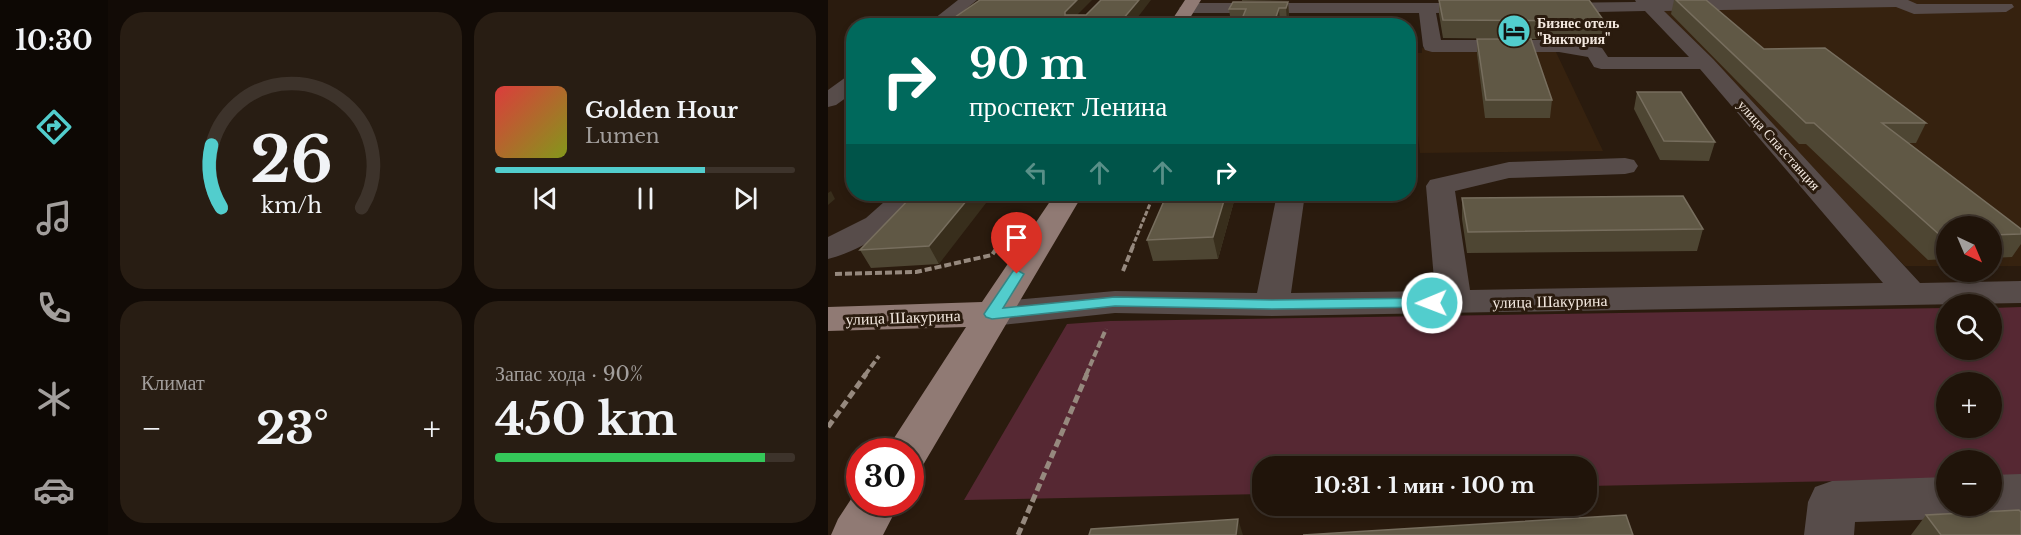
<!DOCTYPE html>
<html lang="ru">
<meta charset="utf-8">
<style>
body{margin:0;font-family:"Libre Baskerville",serif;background:#281d13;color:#f1f3f6;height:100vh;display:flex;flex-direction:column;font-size:22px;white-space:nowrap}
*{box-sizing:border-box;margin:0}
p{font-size:20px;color:#a29e9c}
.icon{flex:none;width:33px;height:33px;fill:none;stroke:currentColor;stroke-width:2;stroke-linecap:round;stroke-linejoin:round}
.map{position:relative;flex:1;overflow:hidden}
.sheet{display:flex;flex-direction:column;gap:12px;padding:12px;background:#120b06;width:720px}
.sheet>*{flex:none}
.guide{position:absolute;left:18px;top:18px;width:570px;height:183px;border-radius:24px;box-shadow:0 3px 9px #0003,0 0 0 2px #3d332b;background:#00695c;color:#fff;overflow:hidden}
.needle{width:39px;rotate:136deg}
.controls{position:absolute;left:1108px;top:216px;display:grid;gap:12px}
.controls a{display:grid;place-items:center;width:66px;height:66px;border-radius:50%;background:#20140a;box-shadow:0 3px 9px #0003,0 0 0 2px #3d332b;font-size:30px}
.speed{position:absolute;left:18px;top:438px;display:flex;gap:12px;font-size:30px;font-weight:700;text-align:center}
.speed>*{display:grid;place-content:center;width:78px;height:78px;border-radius:50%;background:#20140a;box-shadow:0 3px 9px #0003,0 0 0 2px #3d332b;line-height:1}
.speed .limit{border:9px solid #d22;background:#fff;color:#111}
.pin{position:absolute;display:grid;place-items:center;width:51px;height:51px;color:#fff;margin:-62px -26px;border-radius:50% 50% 50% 0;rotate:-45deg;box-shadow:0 0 6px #0007}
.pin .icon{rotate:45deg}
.me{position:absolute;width:66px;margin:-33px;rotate:269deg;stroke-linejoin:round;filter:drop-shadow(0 0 4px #0008)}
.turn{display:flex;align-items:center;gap:21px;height:126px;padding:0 24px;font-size:27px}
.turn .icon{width:78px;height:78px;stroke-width:2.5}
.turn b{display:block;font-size:42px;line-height:51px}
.lanes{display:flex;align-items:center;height:57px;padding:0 24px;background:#0003;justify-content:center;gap:30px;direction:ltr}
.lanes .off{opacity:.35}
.big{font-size:45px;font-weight:700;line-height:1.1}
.sheet .tile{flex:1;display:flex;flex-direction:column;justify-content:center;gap:9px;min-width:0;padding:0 21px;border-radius:24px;background:#281d13}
.sheet .dial{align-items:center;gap:0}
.dial svg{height:156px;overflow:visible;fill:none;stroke:#3d332b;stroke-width:7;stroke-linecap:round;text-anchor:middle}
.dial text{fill:#f1f3f6;stroke:none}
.song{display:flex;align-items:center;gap:18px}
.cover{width:72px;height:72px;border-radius:9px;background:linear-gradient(135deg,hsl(0 70% 55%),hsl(70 70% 35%))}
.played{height:6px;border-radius:3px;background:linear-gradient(90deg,#52cdcd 70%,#3d332b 70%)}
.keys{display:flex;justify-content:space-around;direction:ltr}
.heat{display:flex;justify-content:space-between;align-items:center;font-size:33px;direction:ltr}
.charge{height:9px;border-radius:4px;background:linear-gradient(90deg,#34c759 90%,#3d332b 0)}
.sheet .tiles{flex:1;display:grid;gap:12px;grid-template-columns:repeat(2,1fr)}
.trip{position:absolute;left:424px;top:456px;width:345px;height:60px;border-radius:24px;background:#20140a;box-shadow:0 3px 9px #0003,0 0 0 2px #3d332b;font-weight:700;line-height:60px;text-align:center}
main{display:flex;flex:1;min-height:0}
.tab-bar{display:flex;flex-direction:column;width:108px;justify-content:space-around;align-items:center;background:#0d0804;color:#a29e9c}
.tab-bar .icon{width:42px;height:42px}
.tab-bar .current{color:#52cdcd}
.tab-bar b{font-size:27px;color:#f1f3f6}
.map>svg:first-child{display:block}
.built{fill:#36220f}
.green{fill:#562833;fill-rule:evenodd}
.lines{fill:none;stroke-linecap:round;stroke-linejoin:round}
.path-far2{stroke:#96897e;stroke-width:3;stroke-dasharray:5 2;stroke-linecap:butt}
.path-far1{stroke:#96897e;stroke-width:4;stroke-dasharray:7 3;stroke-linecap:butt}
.path{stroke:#96897e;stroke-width:5;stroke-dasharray:8 4;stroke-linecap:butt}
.minor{fill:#574c4a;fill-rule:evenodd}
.major{fill:#907a74;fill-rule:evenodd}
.wall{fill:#4e4633}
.shaded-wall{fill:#382e1c}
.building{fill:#605845;stroke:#776e5e;stroke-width:1.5}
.route{fill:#52cdcd;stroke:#358585;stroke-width:1.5}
.labels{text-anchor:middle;stroke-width:6;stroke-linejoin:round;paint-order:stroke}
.far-poi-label{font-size:14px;font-weight:bold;fill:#f3e8df;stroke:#2a1b0e;text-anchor:start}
.far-street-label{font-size:14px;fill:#f3e8df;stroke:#2a1b0e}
.street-label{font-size:16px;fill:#f3e8df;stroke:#2a1b0e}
</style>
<main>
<nav class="tab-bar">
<b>10:30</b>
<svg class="icon current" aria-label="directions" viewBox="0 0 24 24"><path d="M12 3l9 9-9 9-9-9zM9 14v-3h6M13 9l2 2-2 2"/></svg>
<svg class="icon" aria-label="music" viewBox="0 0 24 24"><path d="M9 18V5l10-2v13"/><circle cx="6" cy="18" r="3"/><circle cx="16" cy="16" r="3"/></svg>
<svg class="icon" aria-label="phone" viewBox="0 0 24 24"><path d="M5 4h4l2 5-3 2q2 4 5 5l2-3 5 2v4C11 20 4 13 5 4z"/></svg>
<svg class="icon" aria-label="climate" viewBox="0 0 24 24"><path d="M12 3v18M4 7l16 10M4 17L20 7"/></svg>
<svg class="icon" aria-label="car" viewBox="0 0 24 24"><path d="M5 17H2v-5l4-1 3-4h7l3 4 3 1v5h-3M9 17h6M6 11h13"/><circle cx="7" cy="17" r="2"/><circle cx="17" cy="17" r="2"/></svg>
</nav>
<section class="sheet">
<div class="tiles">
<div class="tile dial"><svg viewBox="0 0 100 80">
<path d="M14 69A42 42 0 1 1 86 69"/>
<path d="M14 69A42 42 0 0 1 9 37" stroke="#52cdcd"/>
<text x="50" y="56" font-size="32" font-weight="700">26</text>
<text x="50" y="72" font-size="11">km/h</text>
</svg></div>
<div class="tile">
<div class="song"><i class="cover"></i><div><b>Golden Hour</b><p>Lumen</p></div></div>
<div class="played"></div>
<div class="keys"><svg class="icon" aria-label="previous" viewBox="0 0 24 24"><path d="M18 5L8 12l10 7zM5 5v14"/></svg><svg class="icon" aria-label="pause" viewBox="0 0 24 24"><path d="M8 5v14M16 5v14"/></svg><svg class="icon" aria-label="next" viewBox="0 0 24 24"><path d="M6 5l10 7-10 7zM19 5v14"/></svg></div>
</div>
<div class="tile"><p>Климат</p>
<div class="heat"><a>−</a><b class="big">23°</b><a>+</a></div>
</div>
<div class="tile"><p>Запас хода · 90%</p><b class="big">450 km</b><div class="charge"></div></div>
</div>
</section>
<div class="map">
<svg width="1193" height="535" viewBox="0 0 1193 535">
<rect width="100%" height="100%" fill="#2a1b0e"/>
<!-- built -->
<path class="built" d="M 823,0 L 1193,0 L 1193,266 L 1164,266 L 1164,226 L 1119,226 L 1119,266 L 1077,266 Z
M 594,48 L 727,50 L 775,151 L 592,153 L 580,53 L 594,53 Z"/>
<!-- green -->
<path class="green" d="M 1193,307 L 1193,477 L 1164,478 L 1164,460 L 1119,460 L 1119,479 L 759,486 L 759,466 L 435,466 L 435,494 L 136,500 L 239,324 L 282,321 L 1119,308 L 1119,350 L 1164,350 L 1164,308 ZM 1119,382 L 1164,382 L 1164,428 L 1119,428 Z"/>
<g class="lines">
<!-- path-far2 -->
<path class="path-far2" d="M 169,248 L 182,228
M 304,248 L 326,194"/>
<!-- path-far1 -->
<path class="path-far1" d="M 295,271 L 305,246
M 7,274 L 88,272 L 164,255 L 170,246
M 37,375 L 51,356
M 258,375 L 278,329"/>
<!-- path -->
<path class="path" d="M 0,427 L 38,374
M 190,535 L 259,374"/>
<!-- minor -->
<path class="minor" d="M 130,0 L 149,0 L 117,26 L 97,26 Z
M 807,0 L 1080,0 L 1089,4 L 1184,4 L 1186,7 L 1178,12 L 1086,14 L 1068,7 L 836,11 L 885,59 L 1092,283 L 1193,281 L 1193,303 L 444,316 L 287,313 L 164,326 L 151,322 L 146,314 L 151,306 L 164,302 L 287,291 L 429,293 L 449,194 L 477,194 L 463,293 L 607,291 L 598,186 L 602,180 L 681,162 L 797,158 L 806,160 L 810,166 L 806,172 L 797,174 L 681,178 L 627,191 L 642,290 L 1055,283 L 872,69 L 773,69 L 766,67 L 760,57 L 731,52 L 604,52 L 597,50 L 595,46 L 591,13 L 359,13 L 351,8 L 359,3 L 654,3 L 660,4 L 662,8 L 660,12 L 608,13 L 613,40 L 731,40 L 774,48 L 780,57 L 861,57 L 817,11 L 721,13 L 713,8 L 721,3 L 808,2 Z
M 26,76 L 26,92 L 8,105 L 0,107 L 0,90 L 18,77 Z
M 65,194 L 95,194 C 74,224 36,250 0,259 L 0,237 L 38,218 Z
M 1193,474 L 1193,516 L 1164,517 L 1147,511 L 1145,506 L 1164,506 L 1164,475 Z
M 1119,477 L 1119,506 L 1139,506 L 1136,513 L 1119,519 L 1027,522 L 1026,535 L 976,535 L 980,502 L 987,487 L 1004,481 Z"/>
<!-- major -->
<path class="major" d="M 357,0 L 373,0 L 357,26 L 340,26 Z
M 227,194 L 255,194 L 95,465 L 82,469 L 82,452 L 57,452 L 138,327 L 0,331 L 0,307 L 154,302 Z
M 31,487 L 32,502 L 72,502 L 55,535 L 3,535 L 10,519 Z"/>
</g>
<!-- wall -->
<path class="wall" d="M 414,0 L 465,0 L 414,1 Z
M 608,0 L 761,0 L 776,21 L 773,39 L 703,39 L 724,100 L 722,118 L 657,118 L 649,54 L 649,39 L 703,39 L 615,38 L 611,14 L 611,0 Z
M 846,0 L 878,0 L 936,49 L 1098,123 L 1088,143 L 1081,143 L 1193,229 L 1193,244 L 1184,257 L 1164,258 L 1164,226 L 1119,226 L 1119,259 L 1100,260 L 978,144 L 971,144 L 843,14 Z
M 460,2 L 461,15 L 459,22 L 403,23 L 401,9 Z
M 809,92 L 887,142 L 881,161 L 832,160 L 806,109 Z
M 86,194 L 111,264 L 43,268 L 32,250 Z
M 339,194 L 408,194 L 390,259 L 325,261 L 319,240 Z
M 634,198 L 875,229 L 869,251 L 639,253 L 634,219 Z
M 1098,515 L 1193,535 L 1083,535 Z"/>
<!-- shaded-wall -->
<path class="shaded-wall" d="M 249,0 L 264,0 L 240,24 L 237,15 L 237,12 Z
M 311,0 L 323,0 L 303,26 L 289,26 Z
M 460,2 L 461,15 L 459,22 L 458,8 Z
M 451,8 L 452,22 L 451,26 L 445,26 Z
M 3,191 L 7,199 L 0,205 L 0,193 Z
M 144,194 L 165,194 L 111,264 L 101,246 Z
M 398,194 L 408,194 L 390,259 L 385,237 Z
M 410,519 L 415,535 L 408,535 Z"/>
<!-- building -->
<path class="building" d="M 152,0 L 249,0 L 237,12 L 237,15 L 258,15 L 273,0 L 311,0 L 289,26 L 114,26 Z
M 611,0 L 761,0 L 776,21 L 615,20 Z
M 848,0 L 878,0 L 936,49 L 997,48 L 1098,123 L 1054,123 L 1193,229 L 1193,234 L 1164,235 L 1164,226 L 1119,226 L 1119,236 L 1113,236 L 986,123 L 978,123 Z
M 405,2 L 460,2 L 458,8 L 451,8 L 445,26 L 411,26 L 418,9 L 401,9 Z
M 649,39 L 703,39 L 724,100 L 658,100 Z
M 809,92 L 853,92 L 887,142 L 836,141 Z
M 86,194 L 144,194 L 101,246 L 32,250 Z
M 339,194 L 398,194 L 385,237 L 319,240 Z
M 855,196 L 875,229 L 640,232 L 634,198 Z
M 1191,510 L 1193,512 L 1193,535 L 1113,535 L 1098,515 Z
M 798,515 L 805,535 L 475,535 Z
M 410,519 L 408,535 L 261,535 L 263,529 Z"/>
<!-- route -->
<path class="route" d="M 189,270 L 196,274 L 175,308 L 287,297 L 444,300 L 604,298 L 611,303 L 604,307 L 444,309 L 287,306 L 164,319 L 158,317 L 156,314 L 158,311 L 185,271 Z"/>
<!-- icons -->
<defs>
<symbol id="hotel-disc" viewBox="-11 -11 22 22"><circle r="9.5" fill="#52cdcd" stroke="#2a1b0e"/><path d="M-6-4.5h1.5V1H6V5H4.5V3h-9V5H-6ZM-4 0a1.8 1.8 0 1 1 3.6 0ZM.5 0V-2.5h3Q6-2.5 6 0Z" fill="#111"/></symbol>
</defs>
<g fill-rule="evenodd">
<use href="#hotel-disc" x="667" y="12" width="38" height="38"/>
</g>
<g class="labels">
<!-- far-poi labels -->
<g class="far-poi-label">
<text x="709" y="28">Бизнес отель<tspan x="709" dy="16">"Виктория"</tspan></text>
</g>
<!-- far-street labels -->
<g class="far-street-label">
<text transform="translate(951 145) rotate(48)" y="5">улица Спасстанция</text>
</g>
<!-- street labels -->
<g class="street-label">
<text transform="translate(722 301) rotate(-1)" y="6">улица Шакурина</text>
<text transform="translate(75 317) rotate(-2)" y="6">улица Шакурина</text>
</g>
</g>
</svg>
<div class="controls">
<a><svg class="needle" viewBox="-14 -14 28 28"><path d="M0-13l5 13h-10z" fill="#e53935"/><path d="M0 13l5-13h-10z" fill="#a29e9c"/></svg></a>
<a><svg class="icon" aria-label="search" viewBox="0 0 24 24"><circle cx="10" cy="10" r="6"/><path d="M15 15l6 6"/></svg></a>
<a>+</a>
<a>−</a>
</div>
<div class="speed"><div class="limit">30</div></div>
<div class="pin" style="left:189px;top:274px;background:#d93025"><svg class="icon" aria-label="arrive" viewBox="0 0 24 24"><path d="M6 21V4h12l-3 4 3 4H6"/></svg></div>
<svg class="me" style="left:604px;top:303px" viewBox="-20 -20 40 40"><circle r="17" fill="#52cdcd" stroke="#fff" stroke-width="3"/><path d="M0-11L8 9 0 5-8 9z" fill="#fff"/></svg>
<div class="trip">10:31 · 1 мин · 100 m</div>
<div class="guide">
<div class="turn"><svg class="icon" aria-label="right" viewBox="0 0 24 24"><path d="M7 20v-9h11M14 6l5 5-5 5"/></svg><div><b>90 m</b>проспект Ленина</div></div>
<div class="lanes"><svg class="icon off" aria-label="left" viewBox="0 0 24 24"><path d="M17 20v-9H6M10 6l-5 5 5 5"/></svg><svg class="icon off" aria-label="ahead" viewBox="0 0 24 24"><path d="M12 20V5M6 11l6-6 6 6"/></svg><svg class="icon off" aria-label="ahead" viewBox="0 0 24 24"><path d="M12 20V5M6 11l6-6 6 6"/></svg><svg class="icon" aria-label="right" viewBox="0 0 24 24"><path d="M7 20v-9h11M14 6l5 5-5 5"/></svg></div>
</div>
</div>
</main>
